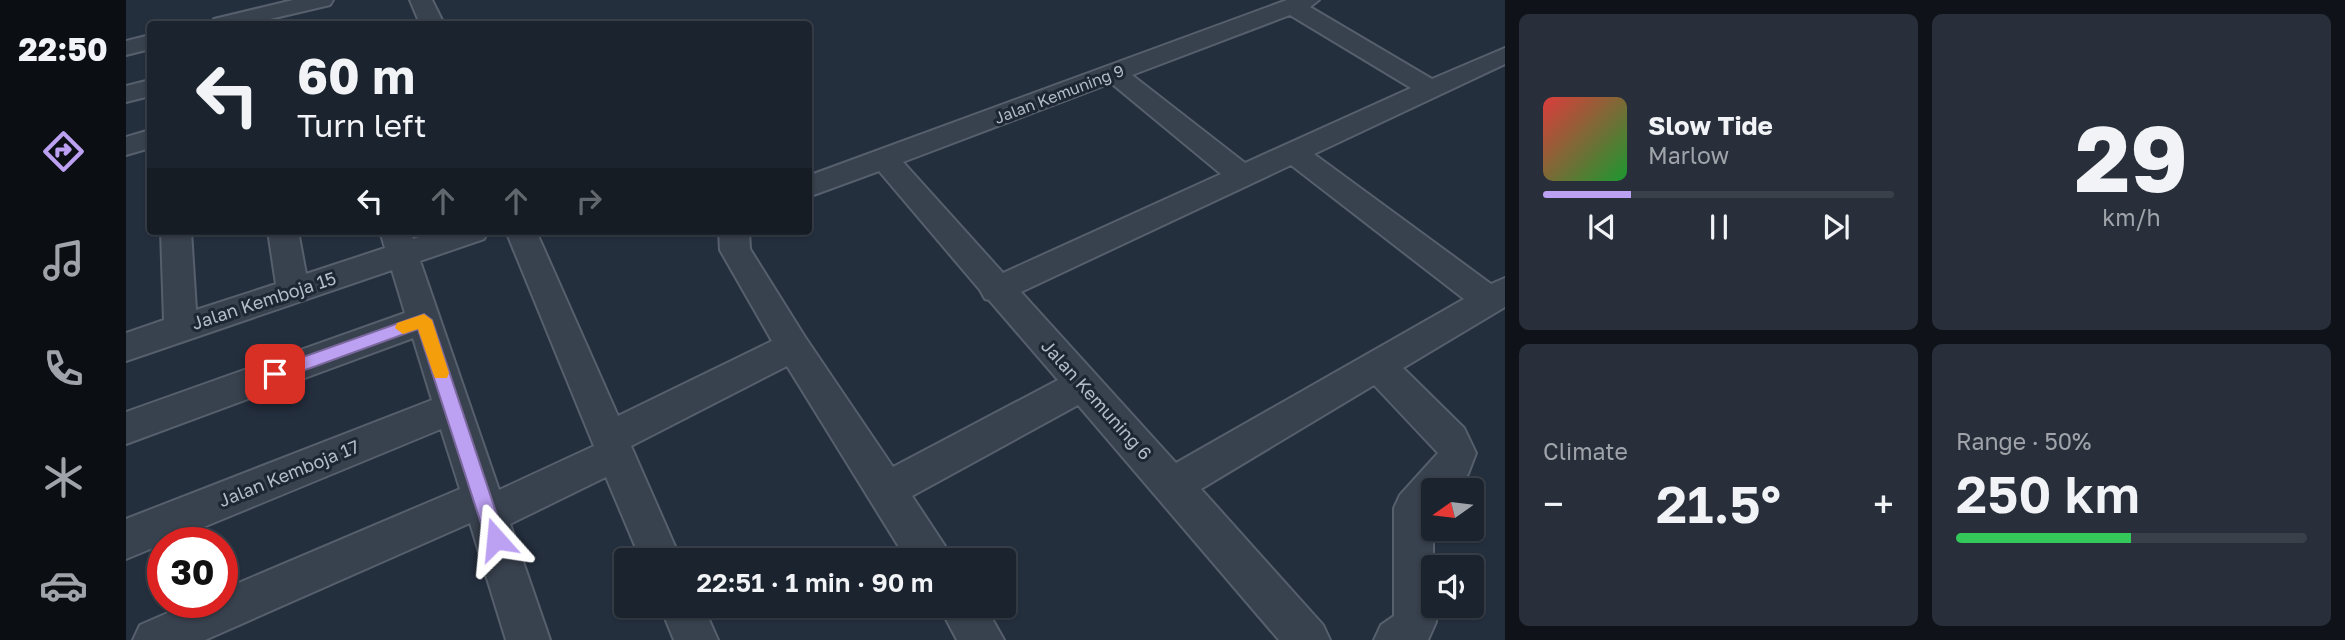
<!DOCTYPE html>
<meta charset="utf-8">
<style>
body{margin:0;font-family:"Golos Text",sans-serif;background:#282f3a;color:#f1f3f6;height:100vh;display:flex;flex-direction:column;font-size:26px;white-space:nowrap}
*{box-sizing:border-box;margin:0}
p{font-size:23px;color:#a0a4aa}
.icon{flex:none;width:38px;height:38px;fill:none;stroke:currentColor;stroke-width:2;stroke-linecap:round;stroke-linejoin:round}
.map{position:relative;flex:1;overflow:hidden}
.details{display:flex;flex-direction:column;gap:14px;padding:14px;background:#0f1319;width:840px}
.details>*{flex:none}
.guide{position:absolute;left:21px;top:21px;width:665px;height:214px;border-radius:7px;box-shadow:0 2px 5px #0004,0 0 0 2px #39404a;background:#1b232e;color:#f1f3f6;overflow:hidden}
.needle{width:46px;rotate:256deg}
.fabs{position:absolute;left:1295px;top:478px;display:grid;gap:14px}
.fabs a{display:grid;place-items:center;width:63px;height:63px;border-radius:7px;background:#1b232e;box-shadow:0 2px 5px #0004,0 0 0 2px #39404a;font-size:35px}
.speed{position:absolute;left:21px;top:527px;display:flex;gap:14px;font-size:35px;font-weight:700;text-align:center}
.speed>*{display:grid;place-content:center;width:91px;height:91px;border-radius:50%;background:#1b232e;box-shadow:0 2px 5px #0004,0 0 0 2px #39404a;line-height:1}
.speed .limit{border:10px solid #d22;background:#fff;color:#111}
.pin{position:absolute;display:grid;place-items:center;width:60px;height:60px;color:#fff;margin:-30px;border-radius:14px;box-shadow:0 4px 10px #0006}
.me{position:absolute;width:77px;margin:-38px;rotate:342deg;stroke-linejoin:round;filter:drop-shadow(0 0 5px #0008)}
.turn{display:flex;align-items:center;gap:24px;height:147px;padding:0 35px;font-size:32px}
.turn .icon{width:91px;height:91px;stroke-width:2.5}
.turn b{display:block;font-size:49px;line-height:60px}
.lanes{display:flex;align-items:center;height:66px;padding:0 35px;background:#0003;justify-content:center;gap:35px;direction:ltr}
.lanes .off{opacity:.35}
.big{font-size:52px;font-weight:600;line-height:1.1}
.details .card{flex:1;display:flex;flex-direction:column;justify-content:center;gap:10px;min-width:0;padding:0 24px;border-radius:10px;background:#282f3a}
.details .dial{align-items:center;gap:0}
.dial b{font-size:91px;line-height:1}
.song{display:flex;align-items:center;gap:21px}
.cover{width:84px;height:84px;border-radius:10px;background:linear-gradient(135deg,hsl(0 70% 55%),hsl(130 70% 35%))}
.played{height:7px;border-radius:4px;background:linear-gradient(90deg,#bca0f2 25%,#39404a 25%)}
.keys{display:flex;justify-content:space-around;direction:ltr}
.heat{display:flex;justify-content:space-between;align-items:center;font-size:38px;direction:ltr}
.charge{height:10px;border-radius:5px;background:linear-gradient(90deg,#34c759 50%,#39404a 0)}
.details .tiles{flex:1;display:grid;gap:14px;grid-template-columns:repeat(2,1fr)}
.trip{position:absolute;left:488px;top:548px;width:402px;height:70px;border-radius:7px;background:#1b232e;box-shadow:0 2px 5px #0004,0 0 0 2px #39404a;font-weight:600;line-height:70px;text-align:center}
main{display:flex;flex:1;min-height:0}
.tab-bar{display:flex;flex-direction:column;width:126px;justify-content:space-around;align-items:center;background:#0b0e12;color:#a0a4aa}
.tab-bar .icon{width:49px;height:49px}
.tab-bar .current{color:#bca0f2}
.tab-bar b{font-size:32px;color:#f1f3f6}
.map>svg:first-child{display:block}
.lines{fill:none;stroke-linecap:round;stroke-linejoin:round}
.minor-casing{stroke:#565f6c;stroke-width:4}
.minor{fill:#38414e;fill-rule:evenodd}
.route{fill:#bca0f2;stroke:#7a689d;stroke-width:2}
.slow{fill:#f59e0b}
.labels{text-anchor:middle;stroke-width:6;stroke-linejoin:round;paint-order:stroke}
.far-street-label{font-size:16px;fill:#b4bcc9;stroke:#1d2633}
.street-label{font-size:18px;fill:#b4bcc9;stroke:#1d2633}
</style>
<main>
<nav class="tab-bar">
<b>22:50</b>
<svg class="icon current" aria-label="directions" viewBox="0 0 24 24"><path d="M12 3l9 9-9 9-9-9zM9 14v-3h6M13 9l2 2-2 2"/></svg>
<svg class="icon" aria-label="music" viewBox="0 0 24 24"><path d="M9 18V5l10-2v13"/><circle cx="6" cy="18" r="3"/><circle cx="16" cy="16" r="3"/></svg>
<svg class="icon" aria-label="phone" viewBox="0 0 24 24"><path d="M5 4h4l2 5-3 2q2 4 5 5l2-3 5 2v4C11 20 4 13 5 4z"/></svg>
<svg class="icon" aria-label="climate" viewBox="0 0 24 24"><path d="M12 3v18M4 7l16 10M4 17L20 7"/></svg>
<svg class="icon" aria-label="car" viewBox="0 0 24 24"><path d="M5 17H2v-5l4-1 3-4h7l3 4 3 1v5h-3M9 17h6M6 11h13"/><circle cx="7" cy="17" r="2"/><circle cx="17" cy="17" r="2"/></svg>
</nav>
<div class="map">
<svg width="1379" height="640" viewBox="0 0 1379 640">
<rect width="100%" height="100%" fill="#242f3e"/>
<g class="lines">
<defs>
<path id="minor" d="M 167,0 L 207,0 L 204,5 L 123,24 L 84,24 L 88,19 Z
M 284,0 L 306,0 L 318,24 L 294,24 Z
M 1161,0 L 1193,0 L 1184,7 L 1306,79 L 1379,48 L 1379,64 L 1188,154 L 1365,284 L 1379,278 L 1379,307 L 1277,368 L 1338,428 L 1350,453 L 1342,474 L 1329,490 L 1307,490 L 1307,606 L 1310,606 L 1310,622 L 1302,640 L 1248,640 L 1255,625 L 1268,616 L 1268,508 L 1274,495 L 1312,453 L 1248,385 L 1075,489 L 1197,625 L 1204,640 L 1153,640 L 952,405 L 786,496 L 819,546 L 825,560 L 781,560 L 661,366 L 505,446 L 555,560 L 515,560 L 480,477 L 384,524 L 424,640 L 380,640 L 344,523 L 79,640 L 7,640 L 14,625 L 67,602 L 96,602 L 96,590 L 334,489 L 315,429 L 0,559 L 0,519 L 306,400 L 287,338 L 0,444 L 0,412 L 279,313 L 266,270 L 0,361 L 0,333 L 38,320 L 35,231 L 65,231 L 70,310 L 150,284 L 142,231 L 172,231 L 180,274 L 259,248 L 254,231 L 284,231 L 287,239 L 312,231 L 362,231 L 358,239 L 294,261 L 373,490 L 468,446 L 380,231 L 410,231 L 492,416 L 646,341 L 594,250 L 593,231 L 623,231 L 624,249 L 679,337 L 767,467 L 932,380 L 863,300 L 859,299 L 854,290 L 753,171 L 682,197 L 682,176 ZM 1164,15 L 1285,88 L 1119,163 L 1006,75 ZM 985,83 L 1095,174 L 877,273 L 777,162 ZM 1165,165 L 1338,299 L 1050,463 L 895,292 Z
M 24,35 L 24,49 L 0,55 L 0,41 Z
M 24,80 L 24,96 L 0,102 L 0,86 Z
M 24,130 L 24,148 L 0,155 L 0,137 Z
M 534,606 L 577,606 L 592,640 L 548,640 Z
M 813,606 L 859,606 L 878,640 L 831,640 Z"/>
</defs>
<!-- minor casing -->
<use href="#minor" class="minor-casing"/>
<!-- minor -->
<use href="#minor" class="minor"/>
</g>
<!-- route -->
<path class="route" d="M 298,314 L 306,320 L 379,539 L 376,546 L 370,549 L 363,546 L 360,539 L 292,329 L 149,381 L 143,379 L 140,374 L 143,369 Z"/>
<!-- slow -->
<path class="slow" d="M 298,314 L 306,320 L 323,373 L 321,378 L 309,378 L 307,373 L 292,329 L 277,334 L 269,328 L 271,323 Z"/>
<g class="labels">
<!-- far-street labels -->
<g class="far-street-label">
<text transform="translate(933 94) rotate(-21)" y="6">Jalan Kemuning 9</text>
</g>
<!-- street labels -->
<g class="street-label">
<text transform="translate(138 301) rotate(-18)" y="6">Jalan Kemboja 15</text>
<text transform="translate(970 400) rotate(48)" y="6">Jalan Kemuning 6</text>
<text transform="translate(163 474) rotate(-22)" y="6">Jalan Kemboja 17</text>
</g>
</g>
</svg>
<div class="fabs">
<a><svg class="needle" viewBox="-14 -14 28 28"><path d="M0-13l5 13h-10z" fill="#e53935"/><path d="M0 13l5-13h-10z" fill="#a0a4aa"/></svg></a>
<a><svg class="icon" aria-label="sound" viewBox="0 0 24 24"><path d="M4 9h4l5-4v14l-5-4H4zM17 9q2 3 0 6"/></svg></a>
</div>
<div class="speed"><div class="limit">30</div></div>
<div class="pin" style="left:149px;top:374px;background:#d93025"><svg class="icon" aria-label="arrive" viewBox="0 0 24 24"><path d="M6 21V4h12l-3 4 3 4H6"/></svg></div>
<svg class="me" style="left:370px;top:539px" viewBox="-20 -20 40 40"><path d="M0-17L14 15 0 8-14 15z" fill="#bca0f2" stroke="#fff" stroke-width="4"/></svg>
<div class="trip">22:51 · 1 min · 90 m</div>
<div class="guide">
<div class="turn"><svg class="icon" aria-label="left" viewBox="0 0 24 24"><path d="M17 20v-9H6M10 6l-5 5 5 5"/></svg><div><b>60 m</b>Turn left</div></div>
<div class="lanes"><svg class="icon" aria-label="left" viewBox="0 0 24 24"><path d="M17 20v-9H6M10 6l-5 5 5 5"/></svg><svg class="icon off" aria-label="ahead" viewBox="0 0 24 24"><path d="M12 20V5M6 11l6-6 6 6"/></svg><svg class="icon off" aria-label="ahead" viewBox="0 0 24 24"><path d="M12 20V5M6 11l6-6 6 6"/></svg><svg class="icon off" aria-label="right" viewBox="0 0 24 24"><path d="M7 20v-9h11M14 6l5 5-5 5"/></svg></div>
</div>
</div>
<section class="details">
<div class="tiles">
<div class="card">
<div class="song"><i class="cover"></i><div><b>Slow Tide</b><p>Marlow</p></div></div>
<div class="played"></div>
<div class="keys"><svg class="icon" aria-label="previous" viewBox="0 0 24 24"><path d="M18 5L8 12l10 7zM5 5v14"/></svg><svg class="icon" aria-label="pause" viewBox="0 0 24 24"><path d="M8 5v14M16 5v14"/></svg><svg class="icon" aria-label="next" viewBox="0 0 24 24"><path d="M6 5l10 7-10 7zM19 5v14"/></svg></div>
</div>
<div class="card dial"><b>29</b><p>km/h</p></div>
<div class="card"><p>Climate</p>
<div class="heat"><a>−</a><b class="big">21.5°</b><a>+</a></div>
</div>
<div class="card"><p>Range · 50%</p><b class="big">250 km</b><div class="charge"></div></div>
</div>
</section>
</main>
